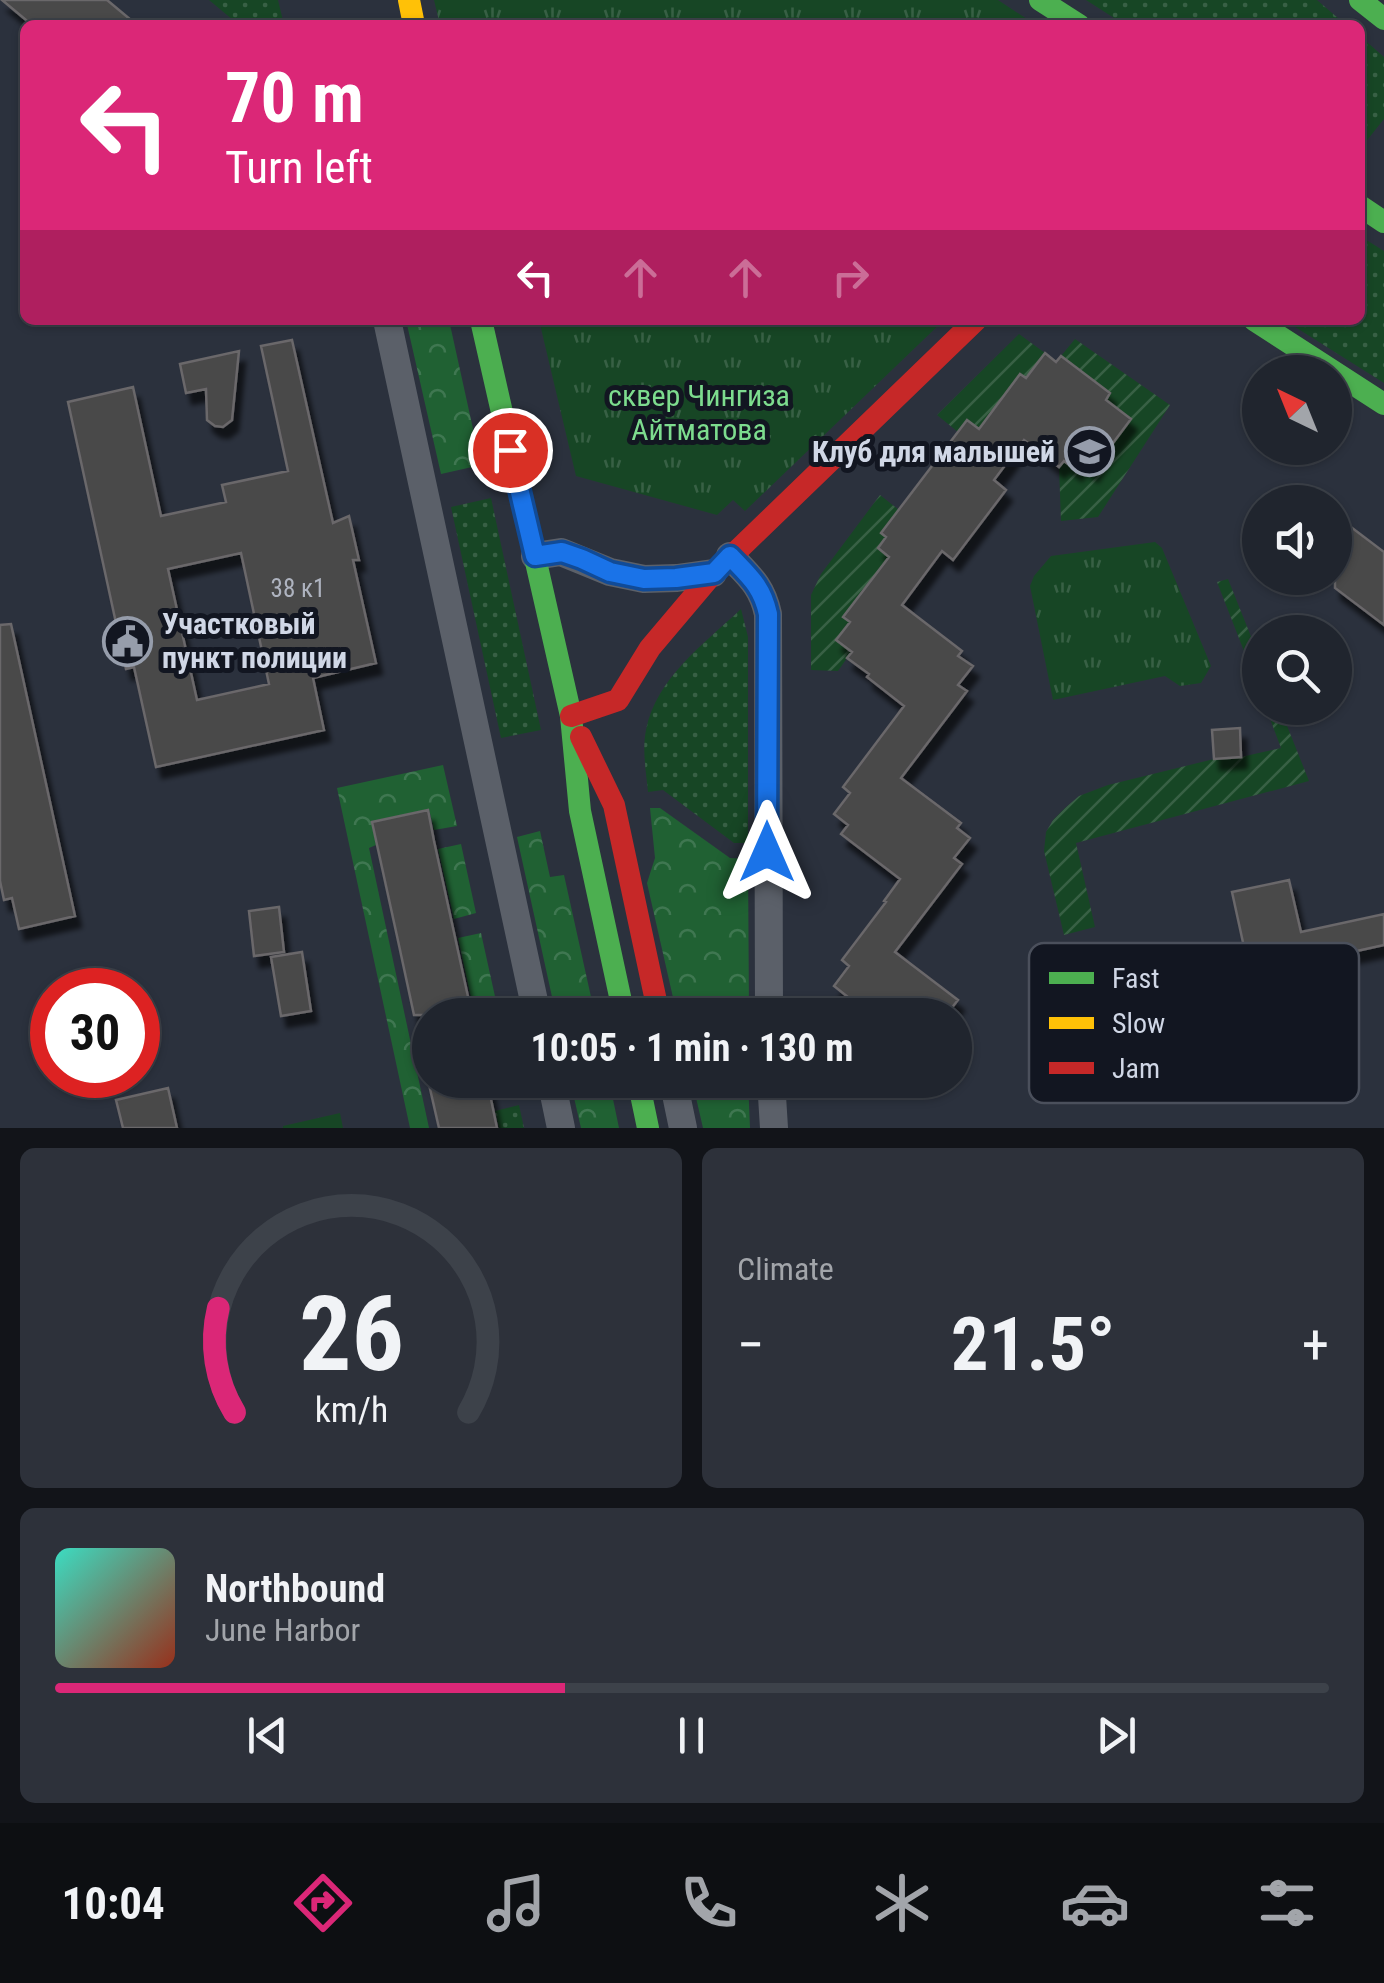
<!DOCTYPE html>
<meta charset="utf-8">
<style>
body{margin:0;font-family:"Roboto Condensed",sans-serif;background:#2d313a;color:#f1f3f6;height:100vh;display:flex;flex-direction:column;font-size:38px;white-space:nowrap}
*{box-sizing:border-box;margin:0}
p{font-size:32px;color:#a2a5aa}
.icon{flex:none;width:55px;height:55px;fill:none;stroke:currentColor;stroke-width:2;stroke-linecap:round;stroke-linejoin:round}
.map{position:relative;height:1128px;overflow:hidden}
.sheet{display:flex;flex-direction:column;gap:20px;padding:20px;background:#121419;flex:1}
.sheet>*{flex:none}
.top-card{position:absolute;left:20px;top:20px;width:1345px;height:305px;border-radius:15px;box-shadow:0 2px 8px #0004,0 0 0 2px #3d424a;background:#db2777;color:#fff;overflow:hidden}
.needle{width:65px;rotate:317deg}
.controls{position:absolute;left:1242px;top:355px;display:grid;gap:20px}
.controls a{display:grid;place-items:center;width:110px;height:110px;border-radius:50%;background:#20252e;box-shadow:0 2px 8px #0004,0 0 0 2px #3d424a;font-size:50px}
.speed{position:absolute;left:30px;top:968px;display:flex;gap:20px;font-size:50px;font-weight:700;text-align:center}
.speed>*{display:grid;place-content:center;width:130px;height:130px;border-radius:50%;background:#20252e;box-shadow:0 2px 8px #0004,0 0 0 2px #3d424a;line-height:1}
.speed .limit{border:15px solid #d22;background:#fff;color:#111}
.pin{position:absolute;display:grid;place-items:center;width:85px;height:85px;color:#fff;margin:-42px;border:5px solid #fff;border-radius:50%;box-shadow:0 2px 10px #0007}
.me{position:absolute;width:110px;margin:-55px;rotate:0deg;stroke-linejoin:round;filter:drop-shadow(0 0 8px #0008)}
.turn{display:flex;align-items:center;gap:35px;height:210px;padding:0 40px;font-size:45px}
.turn .icon{width:130px;height:130px;stroke-width:2.5}
.turn b{display:block;font-size:70px;line-height:85px}
.lanes{display:flex;align-items:center;height:95px;padding:0 40px;background:#0003;justify-content:center;gap:50px;direction:ltr}
.lanes .off{opacity:.35}
.big{font-size:75px;font-weight:700;line-height:1.1}
.sheet .widget{flex:1;display:flex;flex-direction:column;justify-content:center;gap:15px;min-width:0;padding:0 35px;border-radius:15px;background:#2d313a}
.sheet .dial{align-items:center;gap:0}
.dial svg{height:260px;overflow:visible;fill:none;stroke:#3d424a;stroke-width:7;stroke-linecap:round;text-anchor:middle}
.dial text{fill:#f1f3f6;stroke:none}
.song{display:flex;align-items:center;gap:30px}
.cover{width:120px;height:120px;border-radius:15px;background:linear-gradient(135deg,hsl(170 70% 55%),hsl(10 70% 35%))}
.played{height:10px;border-radius:5px;background:linear-gradient(90deg,#db2777 40%,#3d424a 40%)}
.keys{display:flex;justify-content:space-around;direction:ltr}
.heat{display:flex;justify-content:space-between;align-items:center;font-size:55px;direction:ltr}
.sheet .tiles{flex:1;display:grid;gap:20px;grid-template-columns:1fr 1fr}
.widget:last-child{grid-column:span 2}
.trip{position:absolute;left:412px;top:998px;width:560px;height:100px;border-radius:50px;background:#20252e;box-shadow:0 2px 8px #0004,0 0 0 2px #3d424a;font-weight:700;line-height:100px;text-align:center}
.tabs{display:flex;height:160px;justify-content:space-around;align-items:center;background:#0d0f12;color:#a2a5aa}
.tabs .icon{width:70px;height:70px}
.tabs .active{color:#db2777}
.tabs b{font-size:45px;color:#f1f3f6}
.map>svg:first-child{display:block}
.grass{fill:url(#grass-dots)}
.forest{fill:url(#forest-crowns)}
.park{fill:url(#park-tufts)}
.garden{fill:url(#garden-furrows)}
.building{fill:#49484a;stroke:#6a676a;stroke-width:2.5;fill-rule:evenodd;filter:url(#shadow)}
.lines{fill:none;stroke-linecap:round;stroke-linejoin:round}
.street{stroke:#5b6069;stroke-width:28}
.fast{stroke:#4caf50;stroke-width:22}
.slow{stroke:#ffc107;stroke-width:22}
.jam{stroke:#c62828;stroke-width:22}
.route-casing{stroke:#114b97;stroke-width:25}
.route{stroke:#1a73e8;stroke-width:18}
.labels{text-anchor:middle;stroke-width:10;stroke-linejoin:round;paint-order:stroke}
.number-label{font-size:25px;fill:#aeb3bf}
.park-label{font-size:30px;fill:#7ddc8e;stroke:#121621}
.poi-label{font-size:30px;font-weight:bold;fill:#d0d7e6;stroke:#121621;text-anchor:end}
.key{fill:#121621;stroke:#4b505c;stroke-width:2.5}
.key-label{font-size:28px;fill:#d0d7e6}
</style>
<div class="map">
<svg width="1384" height="1128" viewBox="0 0 1384 1128">
<defs>
<pattern id="grass-dots" width="8" height="8" patternUnits="userSpaceOnUse" patternTransform="scale(2.5)"><rect width="8" height="8" fill="#174625"/><path d="M2 2h.1M6 6h.1" fill="none" stroke="#386045" stroke-width="1.8" stroke-linecap="round"/></pattern>
<pattern id="forest-crowns" width="20" height="18" patternUnits="userSpaceOnUse" patternTransform="scale(2.5)"><rect width="20" height="18" fill="#206133"/><path d="M2 6a3 3 0 1 1 6 0M12 15a3 3 0 1 1 6 0" fill="none" stroke="#3f7751"/></pattern>
<pattern id="park-tufts" width="24" height="20" patternUnits="userSpaceOnUse" patternTransform="scale(2.5)"><rect width="24" height="20" fill="#174625"/><path d="M3 7l-1-3M5 7V3M7 7l1-3M15 17l-1-3M17 17v-4M19 17l1-3" fill="none" stroke="#386045"/></pattern>
<pattern id="garden-furrows" width="10" height="10" patternUnits="userSpaceOnUse" patternTransform="scale(2.5)"><rect width="10" height="10" fill="#174625"/><path d="M-1 1l2-2M0 10L10 0M9 11l2-2" fill="none" stroke="#386045"/></pattern>
<filter id="shadow"><feDropShadow dx="6" dy="11" stdDeviation="2.5" flood-color="#0009"/></filter>
</defs>
<rect width="100%" height="100%" fill="#2b313d"/>
<!-- grass -->
<path class="grass" d="M 209,0 L 278,0 L 284,25 L 239,25 Z
M 1086,0 L 1317,0 L 1346,25 L 1125,25 Z
M 1360,36 L 1384,57 L 1384,119 L 1360,149 Z
M 1360,236 L 1384,251 L 1384,383 L 1284,320 L 1360,320 Z
M 491,498 L 541,730 L 501,738 L 451,507 Z
M 741,609 L 748,637 L 748,843 L 734,843 L 663,790 L 648,792 C 646,771 642,750 646,730 C 656,678 705,643 741,609 Z
M 519,1105 L 524,1128 L 499,1128 L 495,1111 Z"/>
<!-- forest -->
<path class="forest" d="M 406,320 L 449,320 L 481,465 L 441,474 Z
M 443,765 L 457,826 L 434,830 L 429,809 L 372,821 L 376,845 L 369,848 L 429,1128 L 410,1128 L 337,788 Z
M 650,808 L 660,808 L 730,858 L 748,859 L 749,1015 L 677,1015 L 647,883 L 655,858 Z
M 540,831 L 550,877 L 564,875 L 595,1015 L 556,1015 L 517,837 Z
M 461,844 L 476,913 L 454,919 L 438,849 Z
M 481,933 L 496,1001 L 473,1007 L 458,938 Z
M 570,1080 L 609,1080 L 619,1128 L 581,1128 Z
M 692,1080 L 748,1080 L 750,1128 L 703,1128 Z"/>
<!-- park -->
<path class="park" d="M 434,0 L 998,0 L 1036,25 L 440,25 Z
M 539,320 L 944,320 L 745,511 L 733,500 L 717,515 L 576,476 Z
M 1155,542 L 1162,548 L 1211,666 L 1201,683 L 1180,686 L 1165,676 L 1053,700 L 1030,586 L 1034,576 L 1051,556 Z
M 340,1113 L 343,1128 L 283,1128 L 283,1126 Z"/>
<!-- garden -->
<path class="garden" d="M 1019,334 L 1045,353 L 1026,378 L 1020,375 L 984,433 L 958,432 L 937,415 Z
M 1075,339 L 1170,405 L 1098,517 L 1061,521 L 1059,467 L 1064,461 L 1081,463 L 1092,471 L 1131,419 L 1106,400 L 1110,393 L 1061,356 Z
M 880,495 L 899,510 L 881,532 L 886,537 L 878,548 L 896,562 L 873,577 L 843,617 L 850,622 L 837,640 L 852,651 L 838,671 L 811,670 L 811,595 L 821,574 Z
M 1228,579 L 1260,659 L 1260,692 L 1217,582 Z
M 1266,708 L 1280,708 L 1309,781 L 1076,843 L 1095,927 L 1064,935 L 1044,851 L 1046,832 L 1053,820 L 1065,808 L 1079,796 L 1108,785 L 1214,759 L 1241,757 L 1281,748 Z"/>
<!-- building -->
<path class="building" d="M 2,0 L 107,0 L 137,25 L 32,25 Z
M 292,340 L 333,523 L 349,516 L 359,560 L 353,560 L 376,663 L 313,678 L 324,730 L 156,767 L 134,667 L 126,669 L 68,402 L 133,387 L 161,516 L 226,502 L 222,485 L 288,471 L 261,346 ZM 241,553 L 269,684 L 197,700 L 168,569 Z
M 239,351 L 232,420 L 223,427 L 215,426 L 207,420 L 206,389 L 186,393 L 180,364 Z
M 1045,353 L 1056,362 L 1061,356 L 1110,393 L 1106,400 L 1131,419 L 1092,471 L 1081,463 L 1076,470 L 1064,461 L 1059,467 L 1024,440 L 994,480 L 1006,490 L 953,560 L 942,551 L 902,605 L 962,651 L 958,656 L 973,666 L 958,685 L 967,691 L 901,778 L 961,823 L 957,828 L 970,838 L 954,858 L 962,864 L 895,952 L 958,1000 L 946,1015 L 851,1015 L 858,1005 L 834,986 L 849,966 L 842,960 L 886,902 L 884,901 L 900,879 L 841,834 L 848,825 L 834,814 L 850,793 L 843,787 L 904,706 L 867,677 L 869,674 L 847,658 L 852,652 L 836,640 L 850,622 L 843,617 L 889,557 L 878,548 L 886,537 L 881,533 L 967,420 L 979,429 L 1020,374 L 1026,378 Z
M 1335,515 L 1384,552 L 1384,625 L 1335,588 Z
M 11,624 L 75,916 L 19,929 L 12,898 L 4,900 L 0,881 L 0,625 Z
M 1240,728 L 1241,757 L 1214,759 L 1212,730 Z
M 428,810 L 434,841 L 472,1015 L 414,1015 L 397,936 L 372,822 Z
M 1289,880 L 1301,932 L 1384,914 L 1384,945 L 1307,962 L 1325,1044 L 1268,1057 L 1232,892 Z
M 279,907 L 284,952 L 254,956 L 249,911 Z
M 302,952 L 311,1011 L 281,1016 L 271,957 Z
M 428,1080 L 487,1080 L 497,1128 L 439,1128 Z
M 168,1088 L 177,1128 L 123,1128 L 116,1100 Z"/>
<g class="lines">
<!-- street -->
<path class="street" d="M 387,320 L 537,1015
M 535,556 L 561,552 L 610,572 L 644,579 L 677,578 L 713,573
M 730,556 C 749,576 762,586 768,614 L 769,1015
M 551,1080 L 561,1128
M 673,1080 L 683,1128
M 771,1080 L 774,1128"/>
<!-- fast -->
<path class="fast" d="M 1040,0 L 1079,25
M 1360,0 L 1384,19
M 1360,206 L 1384,222
M 481,320 L 571,716 L 580,811 L 624,1015
M 1254,320 L 1384,404
M 638,1080 L 648,1128"/>
<!-- slow -->
<path class="slow" d="M 409,0 L 414,25"/>
<!-- jam -->
<path class="jam" d="M 571,716 L 618,700 L 650,648 L 710,577 L 976,320
M 581,737 L 614,805 L 659,1015"/>
</g>
<g class="lines">
<defs>
<path id="route" d="M 510,450 L 535,556 L 562,552 L 582,559 L 610,572 L 644,579 L 676,578 L 714,573 L 730,556 C 749,576 762,586 768,614 L 767,852"/>
</defs>
<!-- route casing -->
<use href="#route" class="route-casing"/>
<!-- route -->
<use href="#route" class="route"/>
</g>
<!-- icons -->
<defs>
<symbol id="school-ring" viewBox="-11 -11 22 22"><circle r="9.5" fill="#121621" stroke="#969dab" stroke-width="1.5"/><path d="M0-5L7-2L0 1L-7-2ZM-4 1L0 2.5L4 1V4Q0 6-4 4Z" fill="#969dab"/></symbol>
<symbol id="civic-ring" viewBox="-11 -11 22 22"><circle r="9.5" fill="#121621" stroke="#969dab" stroke-width="1.5"/><path d="M-.6-6.5H3V-4.5H.6V-3L4-1V1h2V6H-6V1h2V-1L-.6-3ZM-1.2 2.5V6h2.4V2.5Z" fill="#969dab"/></symbol>
</defs>
<g fill-rule="evenodd">
<use href="#school-ring" x="1062" y="424" width="55" height="55"/>
<use href="#civic-ring" x="100" y="614" width="55" height="55"/>
</g>
<g class="labels">
<!-- number labels -->
<g class="number-label">
<text x="298" y="597">38 к1</text>
</g>
<!-- park labels -->
<g class="park-label">
<text x="699" y="406">сквер Чингиза<tspan x="699" dy="34">Айтматова</tspan></text>
</g>
<!-- poi labels -->
<g class="poi-label">
<text x="1055" y="462">Клуб для малышей</text>
<text x="162" y="634" text-anchor="start">Участковый<tspan x="162" dy="34">пункт полиции</tspan></text>
</g>
</g>
<!-- legend -->
<rect x="1029" y="943" width="330" height="160" rx="15" class="key"/>
<rect x="1049" y="972" width="45" height="12" fill="#4caf50"/>
<rect x="1049" y="1017" width="45" height="12" fill="#ffc107"/>
<rect x="1049" y="1062" width="45" height="12" fill="#c62828"/>
<g class="key-label">
<text x="1112" y="988">Fast</text>
<text x="1112" y="1033">Slow</text>
<text x="1112" y="1078">Jam</text>
</g>
</svg>
<div class="controls">
<a><svg class="needle" viewBox="-14 -14 28 28"><path d="M0-13l5 13h-10z" fill="#e53935"/><path d="M0 13l5-13h-10z" fill="#a2a5aa"/></svg></a>
<a><svg class="icon" aria-label="sound" viewBox="0 0 24 24"><path d="M4 9h4l5-4v14l-5-4H4zM17 9q2 3 0 6"/></svg></a>
<a><svg class="icon" aria-label="search" viewBox="0 0 24 24"><circle cx="10" cy="10" r="6"/><path d="M15 15l6 6"/></svg></a>
</div>
<div class="speed"><div class="limit">30</div></div>
<div class="pin" style="left:510px;top:450px;background:#d93025"><svg class="icon" aria-label="arrive" viewBox="0 0 24 24"><path d="M6 21V4h12l-3 4 3 4H6"/></svg></div>
<svg class="me" style="left:767px;top:852px" viewBox="-20 -20 40 40"><path d="M0-17L14 15 0 8-14 15z" fill="#1a73e8" stroke="#fff" stroke-width="4"/></svg>
<div class="trip">10:05 · 1 min · 130 m</div>
<div class="top-card">
<div class="turn"><svg class="icon" aria-label="left" viewBox="0 0 24 24"><path d="M17 20v-9H6M10 6l-5 5 5 5"/></svg><div><b>70 m</b>Turn left</div></div>
<div class="lanes"><svg class="icon" aria-label="left" viewBox="0 0 24 24"><path d="M17 20v-9H6M10 6l-5 5 5 5"/></svg><svg class="icon off" aria-label="ahead" viewBox="0 0 24 24"><path d="M12 20V5M6 11l6-6 6 6"/></svg><svg class="icon off" aria-label="ahead" viewBox="0 0 24 24"><path d="M12 20V5M6 11l6-6 6 6"/></svg><svg class="icon off" aria-label="right" viewBox="0 0 24 24"><path d="M7 20v-9h11M14 6l5 5-5 5"/></svg></div>
</div>
</div>
<section class="sheet">
<div class="tiles">
<div class="widget dial"><svg viewBox="0 0 100 80">
<path d="M14 69A42 42 0 1 1 86 69"/>
<path d="M14 69A42 42 0 0 1 9 37" stroke="#db2777"/>
<text x="50" y="56" font-size="32" font-weight="700">26</text>
<text x="50" y="72" font-size="11">km/h</text>
</svg></div>
<div class="widget"><p>Climate</p>
<div class="heat"><a>−</a><b class="big">21.5°</b><a>+</a></div>
</div>
<div class="widget">
<div class="song"><i class="cover"></i><div><b>Northbound</b><p>June Harbor</p></div></div>
<div class="played"></div>
<div class="keys"><svg class="icon" aria-label="previous" viewBox="0 0 24 24"><path d="M18 5L8 12l10 7zM5 5v14"/></svg><svg class="icon" aria-label="pause" viewBox="0 0 24 24"><path d="M8 5v14M16 5v14"/></svg><svg class="icon" aria-label="next" viewBox="0 0 24 24"><path d="M6 5l10 7-10 7zM19 5v14"/></svg></div>
</div>
</div>
</section>
<nav class="tabs">
<b>10:04</b>
<svg class="icon active" aria-label="directions" viewBox="0 0 24 24"><path d="M12 3l9 9-9 9-9-9zM9 14v-3h6M13 9l2 2-2 2"/></svg>
<svg class="icon" aria-label="music" viewBox="0 0 24 24"><path d="M9 18V5l10-2v13"/><circle cx="6" cy="18" r="3"/><circle cx="16" cy="16" r="3"/></svg>
<svg class="icon" aria-label="phone" viewBox="0 0 24 24"><path d="M5 4h4l2 5-3 2q2 4 5 5l2-3 5 2v4C11 20 4 13 5 4z"/></svg>
<svg class="icon" aria-label="climate" viewBox="0 0 24 24"><path d="M12 3v18M4 7l16 10M4 17L20 7"/></svg>
<svg class="icon" aria-label="car" viewBox="0 0 24 24"><path d="M5 17H2v-5l4-1 3-4h7l3 4 3 1v5h-3M9 17h6M6 11h13"/><circle cx="7" cy="17" r="2"/><circle cx="17" cy="17" r="2"/></svg>
<svg class="icon" aria-label="filters" viewBox="0 0 24 24"><path d="M4 7h16M4 17h16"/><circle cx="9" cy="7" r="2"/><circle cx="15" cy="17" r="2"/></svg>
</nav>
